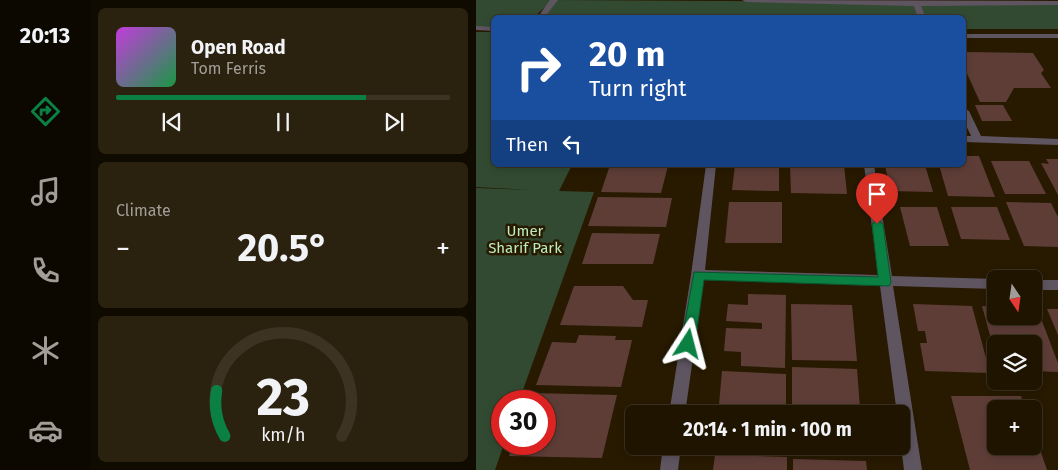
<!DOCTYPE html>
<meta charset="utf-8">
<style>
body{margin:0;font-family:"Fira Sans",sans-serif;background:#2b210f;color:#f1f3f6;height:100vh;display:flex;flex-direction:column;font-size:19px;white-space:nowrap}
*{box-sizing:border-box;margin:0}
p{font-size:16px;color:#a19e99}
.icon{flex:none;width:28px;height:28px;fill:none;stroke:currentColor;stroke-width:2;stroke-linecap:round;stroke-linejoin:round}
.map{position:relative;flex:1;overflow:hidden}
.drawer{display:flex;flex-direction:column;gap:8px;padding:8px;background:#100b00;width:386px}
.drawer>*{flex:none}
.banner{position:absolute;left:15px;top:15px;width:475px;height:152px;border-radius:8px;box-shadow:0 2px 8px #0003,0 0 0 1px #3c3322;background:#1a4fa0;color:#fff;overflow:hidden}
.needle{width:32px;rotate:167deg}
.buttons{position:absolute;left:511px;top:270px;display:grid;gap:10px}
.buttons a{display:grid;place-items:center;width:55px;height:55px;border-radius:8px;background:#1e1400;box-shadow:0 2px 8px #0003,0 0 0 1px #3c3322;font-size:25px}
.speed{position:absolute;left:15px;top:390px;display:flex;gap:10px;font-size:25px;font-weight:700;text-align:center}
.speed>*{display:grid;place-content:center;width:65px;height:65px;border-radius:50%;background:#1e1400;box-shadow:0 2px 8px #0003,0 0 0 1px #3c3322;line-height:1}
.speed .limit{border:8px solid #d22;background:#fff;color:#111}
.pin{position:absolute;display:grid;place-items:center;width:42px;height:42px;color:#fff;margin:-51px -21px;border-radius:50% 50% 50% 0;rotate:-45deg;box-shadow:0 0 5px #0007}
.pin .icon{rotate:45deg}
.me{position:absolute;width:55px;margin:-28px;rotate:9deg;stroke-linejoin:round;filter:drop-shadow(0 0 4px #0008)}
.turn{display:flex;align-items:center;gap:18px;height:105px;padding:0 15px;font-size:22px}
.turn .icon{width:65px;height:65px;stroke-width:2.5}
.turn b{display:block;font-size:35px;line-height:42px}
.then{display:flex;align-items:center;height:48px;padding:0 15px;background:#0003;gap:10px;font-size:19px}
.big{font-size:38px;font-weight:700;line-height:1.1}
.drawer .widget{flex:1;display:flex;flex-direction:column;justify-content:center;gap:8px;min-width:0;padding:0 18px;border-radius:8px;background:#2b210f}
.drawer .dial{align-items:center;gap:0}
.dial svg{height:130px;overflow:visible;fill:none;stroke:#3c3322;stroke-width:7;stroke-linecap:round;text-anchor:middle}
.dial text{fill:#f1f3f6;stroke:none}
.song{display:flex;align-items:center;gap:15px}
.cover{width:60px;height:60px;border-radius:8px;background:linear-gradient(135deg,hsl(290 70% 55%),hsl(140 70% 35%))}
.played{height:5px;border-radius:2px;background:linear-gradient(90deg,#0b8043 75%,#3c3322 75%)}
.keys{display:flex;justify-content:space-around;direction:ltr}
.heat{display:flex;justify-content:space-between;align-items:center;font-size:28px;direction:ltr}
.trip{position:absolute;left:149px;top:405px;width:285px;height:50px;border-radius:8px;background:#1e1400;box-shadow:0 2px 8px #0003,0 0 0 1px #3c3322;font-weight:700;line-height:50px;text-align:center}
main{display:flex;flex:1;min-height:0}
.menu{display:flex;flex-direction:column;width:90px;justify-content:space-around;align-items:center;background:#0c0800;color:#a19e99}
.menu .icon{width:35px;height:35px}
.menu .selected{color:#0b8043}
.menu b{font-size:22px;color:#f1f3f6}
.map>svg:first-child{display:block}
.green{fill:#324a32}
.building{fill:#5e3d37}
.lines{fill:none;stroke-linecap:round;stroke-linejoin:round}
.minor{fill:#5e5560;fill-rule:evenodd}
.route{fill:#0b8043;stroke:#07532c}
.labels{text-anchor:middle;stroke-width:5;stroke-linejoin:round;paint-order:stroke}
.park-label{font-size:15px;fill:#bdebbc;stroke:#281a00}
</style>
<main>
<nav class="menu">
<b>20:13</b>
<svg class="icon selected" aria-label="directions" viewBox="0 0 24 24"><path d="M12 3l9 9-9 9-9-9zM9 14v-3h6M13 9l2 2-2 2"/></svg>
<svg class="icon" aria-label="music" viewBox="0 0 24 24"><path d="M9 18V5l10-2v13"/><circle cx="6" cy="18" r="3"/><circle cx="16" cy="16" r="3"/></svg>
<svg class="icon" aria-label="phone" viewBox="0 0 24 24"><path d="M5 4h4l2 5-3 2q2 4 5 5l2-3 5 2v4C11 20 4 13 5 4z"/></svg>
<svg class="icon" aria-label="climate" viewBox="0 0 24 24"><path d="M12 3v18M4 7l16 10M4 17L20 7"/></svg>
<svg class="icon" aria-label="car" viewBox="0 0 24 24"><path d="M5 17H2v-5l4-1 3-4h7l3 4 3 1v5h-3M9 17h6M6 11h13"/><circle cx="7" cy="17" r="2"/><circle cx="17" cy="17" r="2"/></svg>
</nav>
<section class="drawer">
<div class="widget">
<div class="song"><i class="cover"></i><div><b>Open Road</b><p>Tom Ferris</p></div></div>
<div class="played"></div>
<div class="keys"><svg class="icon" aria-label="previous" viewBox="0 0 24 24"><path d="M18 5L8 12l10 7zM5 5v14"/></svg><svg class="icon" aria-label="pause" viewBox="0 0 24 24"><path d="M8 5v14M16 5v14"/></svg><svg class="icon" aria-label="next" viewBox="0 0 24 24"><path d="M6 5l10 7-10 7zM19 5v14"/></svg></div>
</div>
<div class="widget"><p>Climate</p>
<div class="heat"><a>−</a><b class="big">20.5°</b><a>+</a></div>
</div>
<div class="widget dial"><svg viewBox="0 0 100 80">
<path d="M14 69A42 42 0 1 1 86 69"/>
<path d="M14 69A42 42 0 0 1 9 41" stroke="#0b8043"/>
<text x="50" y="56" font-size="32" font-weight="700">23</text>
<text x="50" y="72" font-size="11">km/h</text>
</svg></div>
</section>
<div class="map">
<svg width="582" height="470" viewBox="0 0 582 470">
<rect width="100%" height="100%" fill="#281a00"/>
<!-- green -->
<path class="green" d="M 0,0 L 77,0 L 58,17 L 18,18 L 17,28 L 0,28 Z
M 78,0 L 582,3 L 582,29 L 488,29 L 488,18 L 64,17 Z
M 0,32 L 17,32 L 18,165 L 96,165 L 83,191 L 118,192 L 43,401 L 26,401 L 26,444 L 28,444 L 19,470 L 0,470 L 0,188 L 55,190 L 0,187 Z"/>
<!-- building -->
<path class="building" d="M 488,52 L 557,53 L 568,70 L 565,73 L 575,88 L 538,88 L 530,102 L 504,102 L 488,67 Z
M 499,105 L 527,105 L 536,121 L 506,121 Z
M 488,156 L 503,156 L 519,197 L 472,196 L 463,165 L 488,165 Z
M 570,159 L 582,159 L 582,195 L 565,163 L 573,164 Z
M 515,161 L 553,161 L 570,194 L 529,194 Z
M 134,165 L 192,166 L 185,193 L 125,192 Z
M 259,165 L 303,165 L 303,191 L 256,190 Z
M 314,165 L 368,165 L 371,194 L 315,193 Z
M 409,165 L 449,165 L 457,192 L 414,191 Z
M 122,197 L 196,198 L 190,227 L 112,226 Z
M 253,202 L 306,202 L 306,243 L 249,243 Z
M 530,202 L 575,203 L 582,217 L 582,247 L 548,246 Z
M 424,207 L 461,207 L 473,246 L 434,246 Z
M 475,207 L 521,207 L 534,240 L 485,239 Z
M 116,233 L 184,234 L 177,264 L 106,264 Z
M 98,286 L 147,286 L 157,300 L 172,300 L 166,327 L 84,325 Z
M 272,294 L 310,295 L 309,368 L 265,366 L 265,352 L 248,351 L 250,328 L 286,329 L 286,323 L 250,321 L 252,304 L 272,305 Z
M 315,304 L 376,305 L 381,361 L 316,360 Z
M 437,304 L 496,306 L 514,373 L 449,371 L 444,343 L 451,343 L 449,331 L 442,331 Z
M 506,306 L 520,307 L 520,316 L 558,316 L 558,308 L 561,308 L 582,363 L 582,372 L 558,371 L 558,344 L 520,344 L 519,354 Z
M 571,309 L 582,309 L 582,335 Z
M 103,335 L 140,336 L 139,340 L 156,340 L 145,387 L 60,385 L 76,342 L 100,343 Z
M 316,367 L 381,369 L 384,408 L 316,407 Z
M 246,371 L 310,374 L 310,409 L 243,405 Z
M 56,393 L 141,395 L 126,458 L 33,456 L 37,444 L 69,444 L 69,401 L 52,401 Z
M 475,396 L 545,396 L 549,409 L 520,409 L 520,446 L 558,446 L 558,432 L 571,470 L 494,470 Z
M 317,410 L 385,411 L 385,414 L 317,414 Z
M 239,446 L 311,446 L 311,452 L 239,449 Z
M 317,446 L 388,446 L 389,456 L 317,455 Z
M 239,455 L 311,457 L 311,470 L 237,470 Z
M 317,459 L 390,461 L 391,470 L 317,470 Z"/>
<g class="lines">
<!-- minor -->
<path class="minor" d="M 74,0 L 82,0 L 68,18 L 61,18 Z
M 266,0 L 582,1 L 582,5 L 445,6 L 450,18 L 442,18 L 438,6 L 270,2 Z
M 0,26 L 18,27 L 18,31 L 0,30 Z
M 488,34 L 582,34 L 582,38 L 488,38 Z
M 488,108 L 493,111 L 505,136 L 582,139 L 582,145 L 488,142 L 488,136 L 495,136 L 488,121 Z
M 230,165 L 240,165 L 229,270 L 402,275 L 388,165 L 398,165 L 416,276 L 520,279 L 520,289 L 417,286 L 446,470 L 428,470 L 425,446 L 425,414 L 421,414 L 404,286 L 228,280 L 209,414 L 193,414 L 215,275 Z
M 558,280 L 582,280 L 582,290 L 558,290 Z
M 187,446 L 205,446 L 202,470 L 184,470 Z"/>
</g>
<!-- route -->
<path class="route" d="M 401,220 L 407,224 L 415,282 L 413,286 L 228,280 L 219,344 L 217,349 L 207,349 L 205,344 L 218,272 L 402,277 L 396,224 Z"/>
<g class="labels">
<!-- park labels -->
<g class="park-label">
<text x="49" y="236">Umer<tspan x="49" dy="17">Sharif Park</tspan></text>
</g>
</g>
</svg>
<div class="buttons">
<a><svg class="needle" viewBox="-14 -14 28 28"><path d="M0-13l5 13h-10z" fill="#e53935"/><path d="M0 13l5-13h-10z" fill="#a19e99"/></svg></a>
<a><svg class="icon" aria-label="layers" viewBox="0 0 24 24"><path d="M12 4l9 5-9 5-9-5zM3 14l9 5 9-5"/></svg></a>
<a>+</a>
</div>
<div class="speed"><div class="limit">30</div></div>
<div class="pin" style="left:401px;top:224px;background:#d93025"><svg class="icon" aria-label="arrive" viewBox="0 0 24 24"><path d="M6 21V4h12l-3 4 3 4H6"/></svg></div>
<svg class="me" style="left:212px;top:344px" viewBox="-20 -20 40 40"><path d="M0-17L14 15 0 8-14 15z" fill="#0b8043" stroke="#fff" stroke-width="4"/></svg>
<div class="trip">20:14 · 1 min · 100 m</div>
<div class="banner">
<div class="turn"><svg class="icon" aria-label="right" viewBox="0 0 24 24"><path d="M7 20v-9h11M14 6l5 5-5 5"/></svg><div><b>20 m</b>Turn right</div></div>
<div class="then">Then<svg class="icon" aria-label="left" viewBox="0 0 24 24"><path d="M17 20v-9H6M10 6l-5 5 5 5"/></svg></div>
</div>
</div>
</main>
